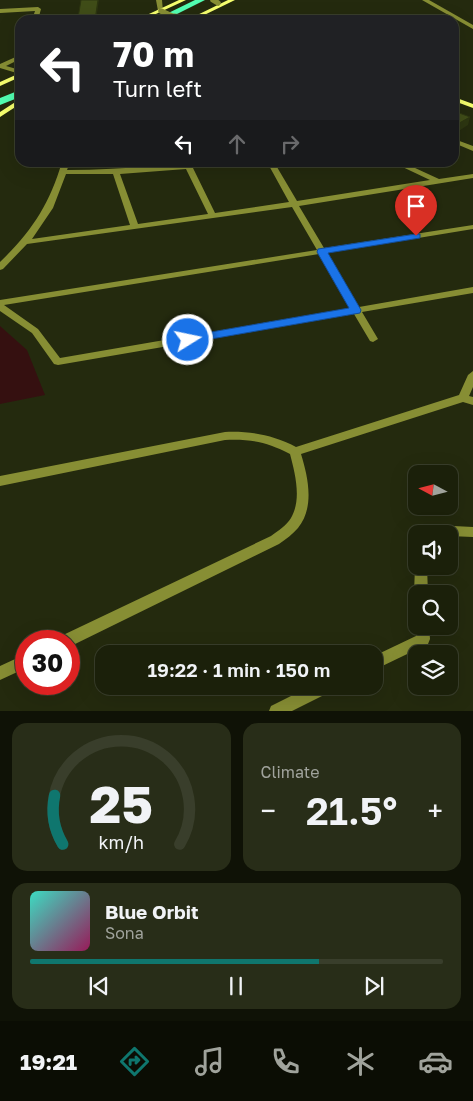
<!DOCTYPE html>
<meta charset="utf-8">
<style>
body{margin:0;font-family:"Golos Text",sans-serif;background:#282d18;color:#f1f3f6;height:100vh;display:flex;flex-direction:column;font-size:19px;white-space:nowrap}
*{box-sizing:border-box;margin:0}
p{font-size:16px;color:#a0a39c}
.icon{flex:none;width:28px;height:28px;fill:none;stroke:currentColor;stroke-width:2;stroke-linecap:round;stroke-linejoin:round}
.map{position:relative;height:711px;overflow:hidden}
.details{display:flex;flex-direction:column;gap:12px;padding:12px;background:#0f1206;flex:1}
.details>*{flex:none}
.banner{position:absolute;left:15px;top:15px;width:444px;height:152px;border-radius:15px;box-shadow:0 5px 20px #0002,0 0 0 1px #393e2b;background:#202124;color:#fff;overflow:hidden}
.needle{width:32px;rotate:277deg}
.controls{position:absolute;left:408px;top:465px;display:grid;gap:10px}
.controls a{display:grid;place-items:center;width:50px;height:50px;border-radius:10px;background:#1b200a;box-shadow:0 5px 20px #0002,0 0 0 1px #393e2b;font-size:25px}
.speed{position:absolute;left:15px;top:630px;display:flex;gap:10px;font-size:25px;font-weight:700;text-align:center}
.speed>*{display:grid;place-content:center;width:65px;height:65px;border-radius:50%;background:#1b200a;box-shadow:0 5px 20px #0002,0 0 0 1px #393e2b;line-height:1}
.speed .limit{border:8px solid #d22;background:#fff;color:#111}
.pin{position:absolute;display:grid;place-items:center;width:42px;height:42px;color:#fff;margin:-51px -21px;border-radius:50% 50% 50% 0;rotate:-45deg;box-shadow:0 0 5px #0007}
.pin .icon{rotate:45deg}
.me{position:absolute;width:55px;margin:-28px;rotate:80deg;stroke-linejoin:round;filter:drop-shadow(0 0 4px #0008)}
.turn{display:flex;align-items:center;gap:18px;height:105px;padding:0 15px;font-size:22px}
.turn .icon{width:65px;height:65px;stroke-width:2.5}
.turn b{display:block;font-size:35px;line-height:42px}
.lanes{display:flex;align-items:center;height:48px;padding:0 15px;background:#0003;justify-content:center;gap:25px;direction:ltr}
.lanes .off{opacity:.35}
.big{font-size:38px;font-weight:600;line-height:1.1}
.details .widget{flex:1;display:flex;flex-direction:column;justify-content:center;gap:8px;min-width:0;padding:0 18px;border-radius:15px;background:#282d18}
.details .dial{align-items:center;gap:0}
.dial svg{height:130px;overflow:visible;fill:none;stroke:#393e2b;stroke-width:7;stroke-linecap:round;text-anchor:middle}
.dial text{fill:#f1f3f6;stroke:none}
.song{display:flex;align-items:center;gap:15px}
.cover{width:60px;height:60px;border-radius:8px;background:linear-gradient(135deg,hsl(170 70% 55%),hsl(330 70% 35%))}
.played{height:5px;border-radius:2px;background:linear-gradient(90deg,#0f766e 70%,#393e2b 70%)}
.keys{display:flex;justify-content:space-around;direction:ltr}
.heat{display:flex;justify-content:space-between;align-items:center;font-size:28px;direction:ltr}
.details .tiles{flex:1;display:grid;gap:12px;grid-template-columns:1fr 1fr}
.widget:last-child{grid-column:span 2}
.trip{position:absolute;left:95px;top:645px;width:288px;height:50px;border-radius:15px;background:#1b200a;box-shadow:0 5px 20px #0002,0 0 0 1px #393e2b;font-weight:600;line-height:50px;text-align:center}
.tab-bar{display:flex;height:80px;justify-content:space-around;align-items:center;background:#0b0d04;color:#a0a39c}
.tab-bar .icon{width:35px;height:35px}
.tab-bar .current{color:#0f766e}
.tab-bar b{font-size:22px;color:#f1f3f6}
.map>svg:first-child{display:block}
.green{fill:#351010}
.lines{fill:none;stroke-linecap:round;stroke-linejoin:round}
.service{fill:#878e34;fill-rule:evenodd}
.minor{fill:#878e34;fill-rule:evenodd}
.tertiary{fill:#878e34;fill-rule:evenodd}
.secondary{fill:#f6ff6e;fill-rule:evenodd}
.motorway{fill:#52ffb2;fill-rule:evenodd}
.tertiary-bridge{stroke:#878e34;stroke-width:5.5}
.shaded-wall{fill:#2d3611}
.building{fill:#404d18;stroke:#2d3611}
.route{fill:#1a73e8;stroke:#114b97}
</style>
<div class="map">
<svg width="473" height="711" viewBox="0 0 473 711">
<rect width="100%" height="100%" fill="#242a0e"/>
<!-- green -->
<path class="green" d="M 0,326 L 27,350 L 45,395 L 0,404 Z"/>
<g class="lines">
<!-- service -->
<path class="service" d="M 38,7 L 41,9 L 38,20 L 32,20 L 35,11 L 0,13 L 0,9 Z
M 20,55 L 20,59 L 6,66 L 20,70 L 20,74 L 0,68 L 0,64 Z"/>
<!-- minor -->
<path class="minor" d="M 454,139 L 473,146 L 473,151 L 454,143 Z
M 62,162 L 70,162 L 67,170 C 127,170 187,162 246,162 L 243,164 L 193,168 L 215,213 L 289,202 L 267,162 L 274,162 L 297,201 L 430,180 L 392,162 L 402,162 L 439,179 L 473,174 L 473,178 L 299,206 L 324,248 L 473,225 L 473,229 L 327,253 L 359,307 L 473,287 L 473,293 L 362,312 L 378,339 L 373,342 L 370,341 L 354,314 L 58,365 L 54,364 L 32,333 L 0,311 L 0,300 L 317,250 L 292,207 L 27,244 L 3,269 L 0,270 L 0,262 C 32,231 49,205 62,162 ZM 186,169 L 208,214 L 138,224 L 120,174 ZM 66,174 L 113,174 L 130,225 L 32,239 L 53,208 ZM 319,254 L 350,308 L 60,358 L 38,329 L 4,305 Z
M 473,371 L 473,387 L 469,396 L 473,397 L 473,405 L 463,402 L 301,454 C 308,477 315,507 298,528 C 293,534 286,539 279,544 L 71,646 L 69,646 L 69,641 L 59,641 L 61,636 L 271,536 C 278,531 287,525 291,518 C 302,499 295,473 290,454 C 267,442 252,439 225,440 L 0,486 L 0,476 L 225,432 C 251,431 273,435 296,447 L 459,395 L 468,375 Z
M 434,525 L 473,527 L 473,537 L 449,536 L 449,534 L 426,534 L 430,526 Z
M 416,562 L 416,566 L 427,566 L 428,594 L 416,594 L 416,598 L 414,594 L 415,566 Z
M 416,624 L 416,626 L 429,626 L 430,639 L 428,644 L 374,670 L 374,656 L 416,636 Z
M 26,654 L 26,668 L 0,680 L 0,666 Z
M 311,686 L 334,686 L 332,691 L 292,711 L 269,711 L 271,706 Z"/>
<!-- tertiary -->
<path class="tertiary" d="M 156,0 L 162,0 L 163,12 L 158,11 Z
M 422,0 L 429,0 L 473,25 L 473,29 Z
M 189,16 L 230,17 L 233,19 L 187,19 L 187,17 Z"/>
<!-- secondary -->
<path class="secondary" d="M 179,0 L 186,0 L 143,20 L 136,20 Z
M 228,0 L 235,0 L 194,20 L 187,20 Z
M 230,17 L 235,20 L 228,20 Z
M 20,73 L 20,77 L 0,86 L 0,82 Z
M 454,97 L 473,104 L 473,108 L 454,101 Z
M 20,99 L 20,104 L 0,117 L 0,112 Z"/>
<!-- motorway -->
<path class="motorway" d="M 195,0 L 205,0 L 165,20 L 154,20 Z
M 20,90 L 20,97 L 0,105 L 0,98 Z"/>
<!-- tertiary-bridge -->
<path class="tertiary-bridge" d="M 213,0 L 218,3
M 161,11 L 172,16 L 189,18"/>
</g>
<!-- shaded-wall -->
<path class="shaded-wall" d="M 98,0 L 99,0 L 96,20 L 95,20 Z
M 470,117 L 468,125 L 454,134 L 454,126 Z"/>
<!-- building -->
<path class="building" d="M 81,0 L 98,0 L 95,20 L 88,20 L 78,18 Z
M 454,111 L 470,117 L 454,126 Z"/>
<!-- route -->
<path class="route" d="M 416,234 L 420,234 L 420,238 L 328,253 L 361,310 L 360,313 L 188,343 L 183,340 L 188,336 L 349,308 L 317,252 L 318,249 Z"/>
</svg>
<div class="controls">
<a><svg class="needle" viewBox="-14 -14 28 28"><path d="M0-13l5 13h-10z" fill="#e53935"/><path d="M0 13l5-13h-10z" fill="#a0a39c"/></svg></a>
<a><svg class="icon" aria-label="sound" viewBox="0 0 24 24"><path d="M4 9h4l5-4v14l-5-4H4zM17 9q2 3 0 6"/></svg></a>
<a><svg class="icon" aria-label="search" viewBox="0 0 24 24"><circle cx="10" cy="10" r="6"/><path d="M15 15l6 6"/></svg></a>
<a><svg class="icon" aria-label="layers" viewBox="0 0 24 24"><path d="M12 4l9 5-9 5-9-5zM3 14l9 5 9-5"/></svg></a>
</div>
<div class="speed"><div class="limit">30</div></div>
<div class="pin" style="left:416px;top:236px;background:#d93025"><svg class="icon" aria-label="arrive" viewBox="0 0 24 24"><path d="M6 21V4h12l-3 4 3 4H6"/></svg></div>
<svg class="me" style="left:188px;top:340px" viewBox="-20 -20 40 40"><circle r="17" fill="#1a73e8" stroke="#fff" stroke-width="3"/><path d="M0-11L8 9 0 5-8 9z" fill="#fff"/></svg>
<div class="trip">19:22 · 1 min · 150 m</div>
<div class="banner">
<div class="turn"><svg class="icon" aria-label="left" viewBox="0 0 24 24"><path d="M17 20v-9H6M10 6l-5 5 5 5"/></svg><div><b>70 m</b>Turn left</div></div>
<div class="lanes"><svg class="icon" aria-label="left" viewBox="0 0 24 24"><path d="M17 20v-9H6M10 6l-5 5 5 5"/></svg><svg class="icon off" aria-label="ahead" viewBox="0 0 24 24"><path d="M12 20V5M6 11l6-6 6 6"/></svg><svg class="icon off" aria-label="right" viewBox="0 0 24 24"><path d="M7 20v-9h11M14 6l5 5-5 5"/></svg></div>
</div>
</div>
<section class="details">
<div class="tiles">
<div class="widget dial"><svg viewBox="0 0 100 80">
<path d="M14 69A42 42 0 1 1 86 69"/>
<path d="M14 69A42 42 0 0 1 9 39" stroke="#0f766e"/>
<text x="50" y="56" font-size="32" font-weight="700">25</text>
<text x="50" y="72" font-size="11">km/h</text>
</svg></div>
<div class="widget"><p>Climate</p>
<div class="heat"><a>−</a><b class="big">21.5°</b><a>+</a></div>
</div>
<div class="widget">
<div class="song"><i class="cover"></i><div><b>Blue Orbit</b><p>Sona</p></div></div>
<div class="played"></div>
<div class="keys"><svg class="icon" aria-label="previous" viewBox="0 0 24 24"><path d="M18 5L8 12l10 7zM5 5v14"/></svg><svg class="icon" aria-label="pause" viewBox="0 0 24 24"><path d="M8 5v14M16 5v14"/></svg><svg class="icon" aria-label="next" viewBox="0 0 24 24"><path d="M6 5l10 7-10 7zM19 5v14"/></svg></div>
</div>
</div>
</section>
<nav class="tab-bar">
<b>19:21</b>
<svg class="icon current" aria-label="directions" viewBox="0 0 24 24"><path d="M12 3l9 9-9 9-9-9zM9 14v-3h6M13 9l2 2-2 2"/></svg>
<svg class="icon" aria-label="music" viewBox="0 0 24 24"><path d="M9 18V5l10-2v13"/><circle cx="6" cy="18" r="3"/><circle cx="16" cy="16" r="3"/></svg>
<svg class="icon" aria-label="phone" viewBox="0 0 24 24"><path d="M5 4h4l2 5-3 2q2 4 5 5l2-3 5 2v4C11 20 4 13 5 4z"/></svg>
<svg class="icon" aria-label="climate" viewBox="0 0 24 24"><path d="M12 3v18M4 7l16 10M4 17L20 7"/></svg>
<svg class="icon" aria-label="car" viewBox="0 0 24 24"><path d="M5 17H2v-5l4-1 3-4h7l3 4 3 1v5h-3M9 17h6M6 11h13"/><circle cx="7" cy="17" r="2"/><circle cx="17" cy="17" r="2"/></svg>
</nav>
